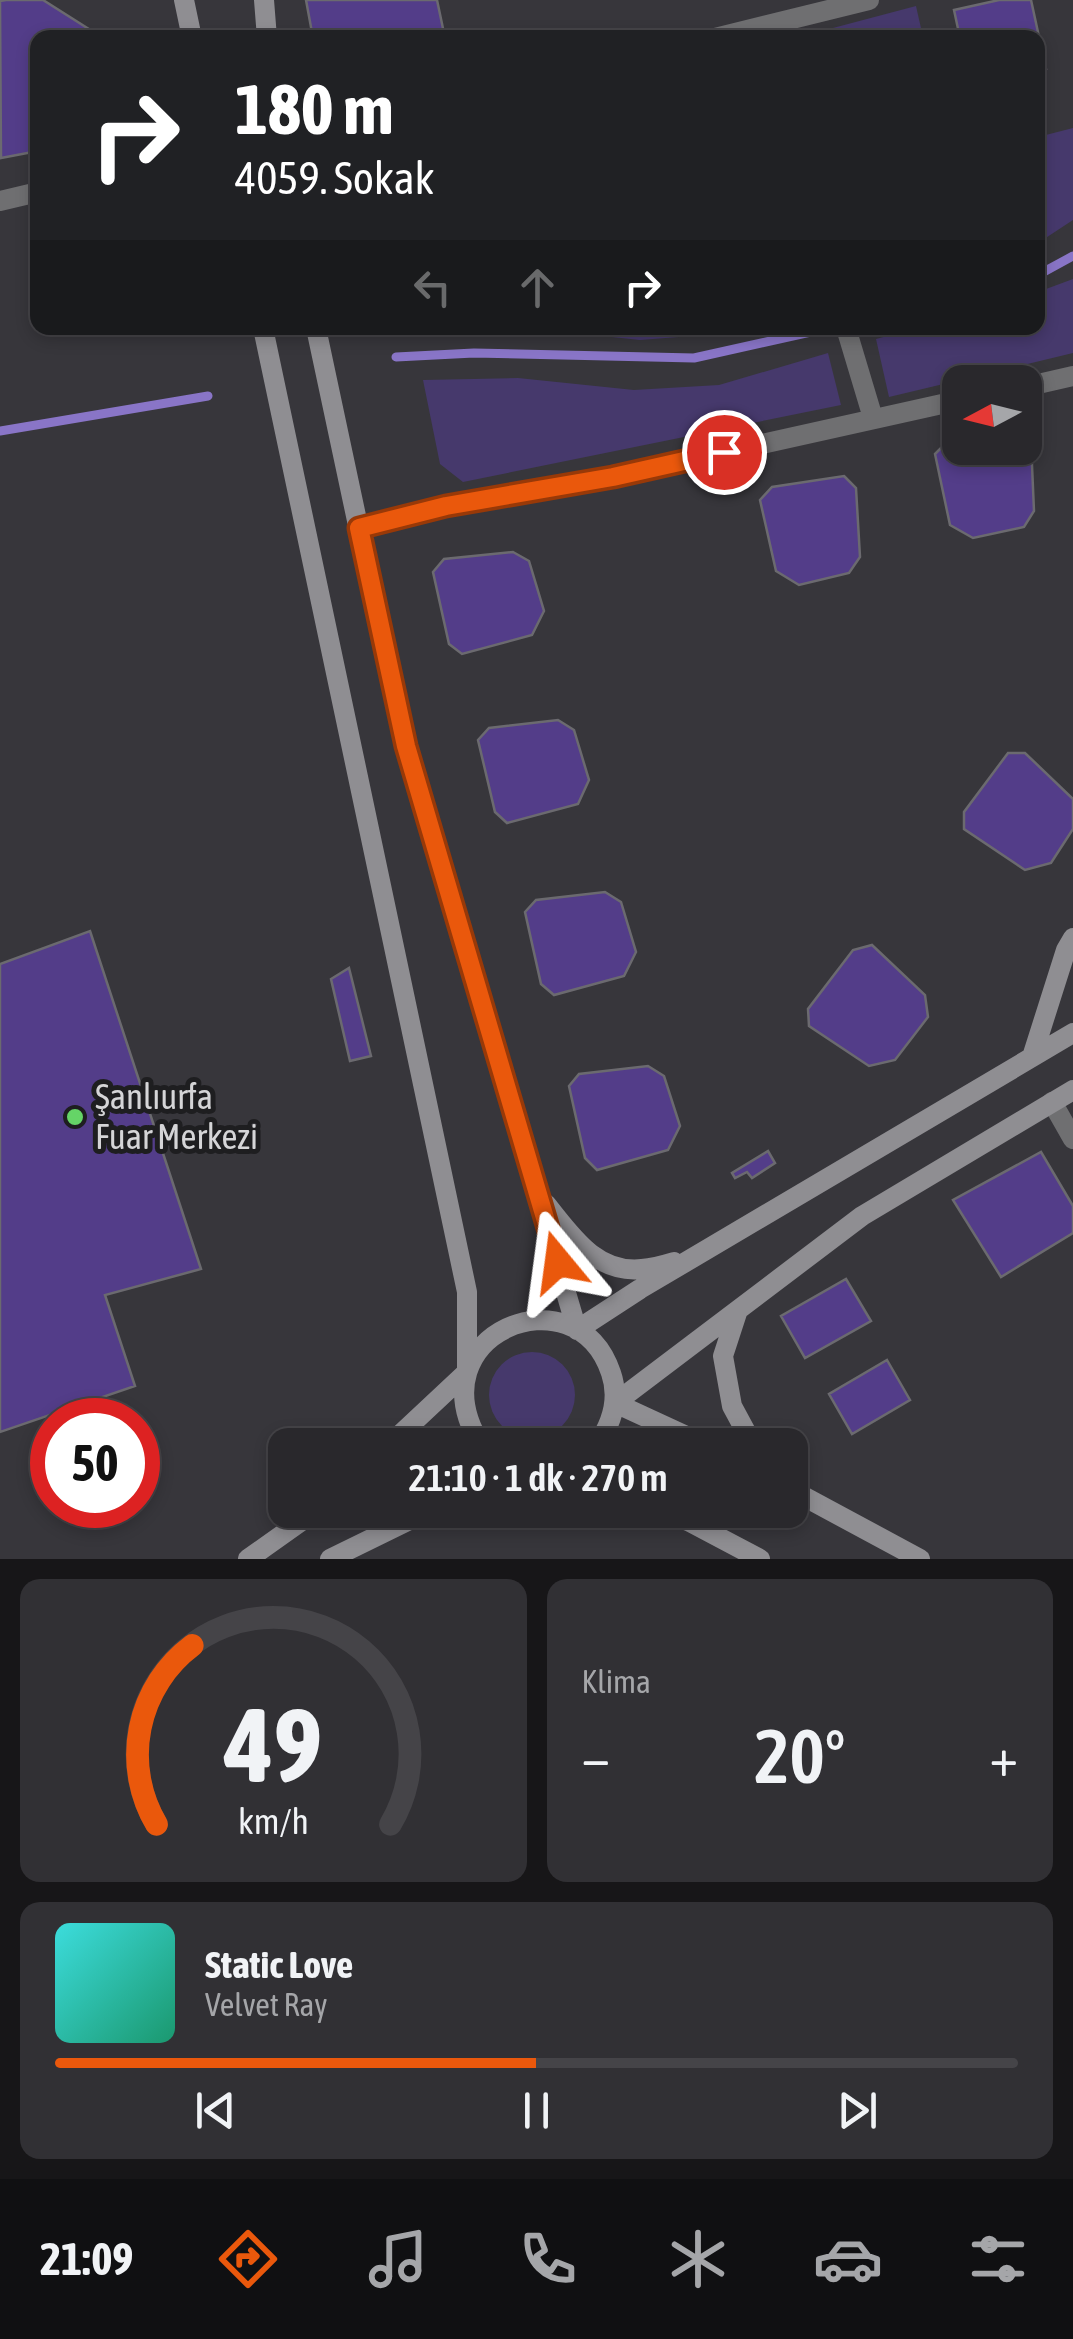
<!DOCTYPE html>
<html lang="tr">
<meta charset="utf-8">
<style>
body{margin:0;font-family:"Asap Condensed",sans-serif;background:#313034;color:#f1f3f6;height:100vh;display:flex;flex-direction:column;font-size:38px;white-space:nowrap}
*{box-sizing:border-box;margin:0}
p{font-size:32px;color:#a5a6a9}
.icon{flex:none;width:55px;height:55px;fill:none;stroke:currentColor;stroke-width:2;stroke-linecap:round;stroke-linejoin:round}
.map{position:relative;height:1559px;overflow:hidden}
.sheet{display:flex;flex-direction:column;gap:20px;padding:20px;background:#171618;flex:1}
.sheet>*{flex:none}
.guide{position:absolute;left:30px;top:30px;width:1015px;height:305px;border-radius:20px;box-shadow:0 5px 15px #0003,0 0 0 2px #454448;background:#202124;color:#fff;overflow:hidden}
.needle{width:65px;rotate:263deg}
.fabs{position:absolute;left:942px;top:365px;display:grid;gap:20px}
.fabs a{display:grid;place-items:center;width:100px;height:100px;border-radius:20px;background:#29282c;box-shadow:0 5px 15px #0003,0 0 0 2px #454448;font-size:50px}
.speed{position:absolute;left:30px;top:1398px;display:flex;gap:20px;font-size:50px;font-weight:700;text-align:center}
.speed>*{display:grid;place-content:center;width:130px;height:130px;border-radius:50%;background:#29282c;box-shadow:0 5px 15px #0003,0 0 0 2px #454448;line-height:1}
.speed .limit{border:15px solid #d22;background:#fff;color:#111}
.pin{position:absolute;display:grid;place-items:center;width:85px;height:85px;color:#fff;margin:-42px;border:5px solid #fff;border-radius:50%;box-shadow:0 2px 10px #0007}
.me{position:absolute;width:110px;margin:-55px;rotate:344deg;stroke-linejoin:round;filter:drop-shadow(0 0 8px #0008)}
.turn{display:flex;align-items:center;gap:35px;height:210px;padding:0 40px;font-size:45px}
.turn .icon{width:130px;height:130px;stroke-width:2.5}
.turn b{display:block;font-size:70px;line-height:85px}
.lanes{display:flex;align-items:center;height:95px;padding:0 40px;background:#0003;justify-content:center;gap:50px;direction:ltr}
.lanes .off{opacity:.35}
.big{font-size:75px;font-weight:600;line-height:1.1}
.sheet .widget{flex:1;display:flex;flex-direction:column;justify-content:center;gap:15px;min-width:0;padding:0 35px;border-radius:20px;background:#313034}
.sheet .dial{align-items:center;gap:0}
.dial svg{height:260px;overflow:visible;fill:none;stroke:#454448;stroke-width:7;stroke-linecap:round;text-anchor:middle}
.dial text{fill:#f1f3f6;stroke:none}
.song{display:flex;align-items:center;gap:30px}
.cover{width:120px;height:120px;border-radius:15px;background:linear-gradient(135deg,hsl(180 70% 55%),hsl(160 70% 35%))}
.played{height:10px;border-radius:5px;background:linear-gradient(90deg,#ea580c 50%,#454448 50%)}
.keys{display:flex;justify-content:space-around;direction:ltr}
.heat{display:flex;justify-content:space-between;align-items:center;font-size:55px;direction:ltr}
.sheet .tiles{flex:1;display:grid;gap:20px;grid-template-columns:1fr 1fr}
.widget:last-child{grid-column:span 2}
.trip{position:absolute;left:268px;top:1428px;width:540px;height:100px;border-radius:20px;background:#29282c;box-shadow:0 5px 15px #0003,0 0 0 2px #454448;font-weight:600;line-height:100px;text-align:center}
.tab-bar{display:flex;height:160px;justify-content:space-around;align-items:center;background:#101012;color:#a5a6a9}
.tab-bar .icon{width:70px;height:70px}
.tab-bar .active{color:#ea580c}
.tab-bar b{font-size:45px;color:#f1f3f6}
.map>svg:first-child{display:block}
.green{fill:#46396c}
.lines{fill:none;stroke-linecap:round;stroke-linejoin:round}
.stream{stroke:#8975c7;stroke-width:9}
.building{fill:#533d89;stroke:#6b6a6f;stroke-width:2.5}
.street{stroke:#6f6f71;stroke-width:20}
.secondary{stroke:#8f8e92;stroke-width:20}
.route-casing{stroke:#983908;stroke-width:25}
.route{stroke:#ea580c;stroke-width:18}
.poi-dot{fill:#65d467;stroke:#1e1e20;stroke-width:4}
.labels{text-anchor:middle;stroke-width:10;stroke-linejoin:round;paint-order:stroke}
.poi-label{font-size:35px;fill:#d5d5d7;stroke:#1e1e20;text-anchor:start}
</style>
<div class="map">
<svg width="1073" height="1559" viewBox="0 0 1073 1559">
<rect width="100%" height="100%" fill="#37363b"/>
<!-- green -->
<path class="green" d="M 916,6 L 923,37 L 799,37 Z
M 1073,128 L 1073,220 L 1038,243 L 1038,137 Z
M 1073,279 L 1073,353 L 889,397 L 876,339 L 917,328 L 1038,328 L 1038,292 Z
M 412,328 L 732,328 L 704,335 L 640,340 L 574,333 L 414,333 Z
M 828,353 L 841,405 L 463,482 L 440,464 L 423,380 L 518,378 L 634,390 L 719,385 Z
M489 1395a43 43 0 1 1 86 0a43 43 0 1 1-86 0Z"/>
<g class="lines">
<!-- stream -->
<path class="stream" d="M 1038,275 L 1073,256
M 396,357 L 474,353 L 694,358 L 824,329
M 0,431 L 208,396"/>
</g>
<!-- building -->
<path class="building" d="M 6,0 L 43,0 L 103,38 L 38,38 L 38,151 L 1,158 L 0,1 Z
M 306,0 L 437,0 L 445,38 L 313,38 Z
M 999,0 L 1031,0 L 1046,69 L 1038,71 L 1038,38 L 960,38 L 954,10 Z
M 1025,436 L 1031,442 L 1034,511 L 1024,527 L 973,538 L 950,525 L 935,454 L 947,442 L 960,439 L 960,448 L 1025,448 Z
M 844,476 L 856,488 L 860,557 L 849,573 L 799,585 L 776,571 L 760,500 L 772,487 Z
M 513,552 L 529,561 L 544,611 L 532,635 L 462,654 L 449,644 L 433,572 L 444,559 Z
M 558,720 L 574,730 L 589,780 L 578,804 L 507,823 L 495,812 L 478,740 L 489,728 Z
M 1008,753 L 1025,753 L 1073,799 L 1073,829 L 1051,863 L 1025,870 L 964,829 L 964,812 Z
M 605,892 L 621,902 L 636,952 L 624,976 L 554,995 L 541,984 L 525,912 L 536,900 Z
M 90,931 L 201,1269 L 105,1295 L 135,1386 L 0,1432 L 0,964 Z
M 872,945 L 925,995 L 928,1017 L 895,1060 L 869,1066 L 809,1026 L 808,1009 L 853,950 Z
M 349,968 L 371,1056 L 350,1061 L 331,979 Z
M 648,1066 L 664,1076 L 680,1126 L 668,1150 L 597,1170 L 585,1158 L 569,1086 L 579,1074 Z
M 768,1151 L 775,1163 L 752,1178 L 747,1172 L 735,1178 L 732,1173 Z
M 1041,1152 L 1073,1206 L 1073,1233 L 1001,1277 L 953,1200 Z
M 846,1279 L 871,1321 L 805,1358 L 781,1316 Z
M 887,1360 L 910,1400 L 852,1434 L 829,1394 Z"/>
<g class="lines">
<!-- street -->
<path class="street" d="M 715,38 L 869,0
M 0,201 L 38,192
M 846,328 L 873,418
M 1025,387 L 1073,376
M 359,527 L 446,506 L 613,477 L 960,400
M 1052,1102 L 1073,1139"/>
<!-- secondary -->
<path class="secondary" d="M 184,0 L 192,38
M 264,0 L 267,38
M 263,328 L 467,1292 L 467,1372 L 389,1445
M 316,328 L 405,746 L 577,1330
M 1032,1057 L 1066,950 L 1073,938
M 546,1204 C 571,1235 596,1274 642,1269 C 653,1268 664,1265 674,1262
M 738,1310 L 723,1356 L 732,1406 L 753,1445
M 577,1330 L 640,1289 L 1073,1033
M 481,1445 C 412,1334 576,1268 611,1373 C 620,1399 612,1423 597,1445
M 706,1445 L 615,1403 L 862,1216 L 1073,1090
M 790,1489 L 920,1559
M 657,1510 L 688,1521 L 760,1559
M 248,1559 L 317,1510
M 330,1559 L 430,1510"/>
</g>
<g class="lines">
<defs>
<path id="route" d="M 558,1262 L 406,746 L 359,528 L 446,506 L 613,477 L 724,452"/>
</defs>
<!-- route casing -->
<use href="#route" class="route-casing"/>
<!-- route -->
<use href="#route" class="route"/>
</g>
<!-- markers -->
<circle class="poi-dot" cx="75" cy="1117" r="10"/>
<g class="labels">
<!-- poi labels -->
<g class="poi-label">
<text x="95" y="1109">Şanlıurfa<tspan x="95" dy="40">Fuar Merkezi</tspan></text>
</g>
</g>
</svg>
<div class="fabs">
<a><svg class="needle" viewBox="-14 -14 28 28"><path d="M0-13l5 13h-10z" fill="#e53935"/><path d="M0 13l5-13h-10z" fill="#a5a6a9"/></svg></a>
</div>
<div class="speed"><div class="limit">50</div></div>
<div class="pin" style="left:724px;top:452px;background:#d93025"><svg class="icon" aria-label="arrive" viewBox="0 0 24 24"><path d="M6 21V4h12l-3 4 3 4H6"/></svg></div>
<svg class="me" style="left:558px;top:1262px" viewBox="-20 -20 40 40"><path d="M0-17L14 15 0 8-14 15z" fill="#ea580c" stroke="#fff" stroke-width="4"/></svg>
<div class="trip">21:10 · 1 dk · 270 m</div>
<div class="guide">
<div class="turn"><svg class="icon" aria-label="right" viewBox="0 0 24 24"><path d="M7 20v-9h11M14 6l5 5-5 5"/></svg><div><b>180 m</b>4059. Sokak</div></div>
<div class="lanes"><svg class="icon off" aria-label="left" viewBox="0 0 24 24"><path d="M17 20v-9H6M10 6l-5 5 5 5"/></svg><svg class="icon off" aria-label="ahead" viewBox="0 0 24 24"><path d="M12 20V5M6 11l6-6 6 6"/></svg><svg class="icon" aria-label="right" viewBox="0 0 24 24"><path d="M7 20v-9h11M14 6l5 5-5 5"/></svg></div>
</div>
</div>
<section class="sheet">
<div class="tiles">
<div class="widget dial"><svg viewBox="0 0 100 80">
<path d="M14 69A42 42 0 1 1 86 69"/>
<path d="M14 69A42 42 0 0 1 25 14" stroke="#ea580c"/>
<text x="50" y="56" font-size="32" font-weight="700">49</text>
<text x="50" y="72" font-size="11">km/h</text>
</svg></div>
<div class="widget"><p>Klima</p>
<div class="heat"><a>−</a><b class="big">20°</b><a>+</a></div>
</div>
<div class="widget">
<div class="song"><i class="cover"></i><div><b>Static Love</b><p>Velvet Ray</p></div></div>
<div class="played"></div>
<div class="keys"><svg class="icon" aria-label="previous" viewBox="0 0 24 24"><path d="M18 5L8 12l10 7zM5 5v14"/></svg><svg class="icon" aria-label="pause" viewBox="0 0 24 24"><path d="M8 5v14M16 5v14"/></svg><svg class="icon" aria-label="next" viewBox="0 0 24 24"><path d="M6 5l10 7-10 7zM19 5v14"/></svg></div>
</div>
</div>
</section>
<nav class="tab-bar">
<b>21:09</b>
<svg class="icon active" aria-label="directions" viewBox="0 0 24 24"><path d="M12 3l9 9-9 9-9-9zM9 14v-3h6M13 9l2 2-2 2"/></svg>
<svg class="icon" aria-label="music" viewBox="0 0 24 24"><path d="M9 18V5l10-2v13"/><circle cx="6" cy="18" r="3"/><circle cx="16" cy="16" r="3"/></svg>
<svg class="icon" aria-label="phone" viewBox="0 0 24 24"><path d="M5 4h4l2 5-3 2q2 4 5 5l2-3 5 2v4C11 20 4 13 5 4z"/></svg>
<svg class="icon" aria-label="climate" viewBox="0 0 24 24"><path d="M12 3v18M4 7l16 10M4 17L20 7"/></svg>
<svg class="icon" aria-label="car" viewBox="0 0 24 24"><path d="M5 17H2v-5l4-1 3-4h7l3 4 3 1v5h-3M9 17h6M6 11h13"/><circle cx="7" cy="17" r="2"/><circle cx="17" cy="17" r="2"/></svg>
<svg class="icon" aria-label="filters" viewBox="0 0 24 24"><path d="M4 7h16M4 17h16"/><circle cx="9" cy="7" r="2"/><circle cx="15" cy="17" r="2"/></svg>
</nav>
